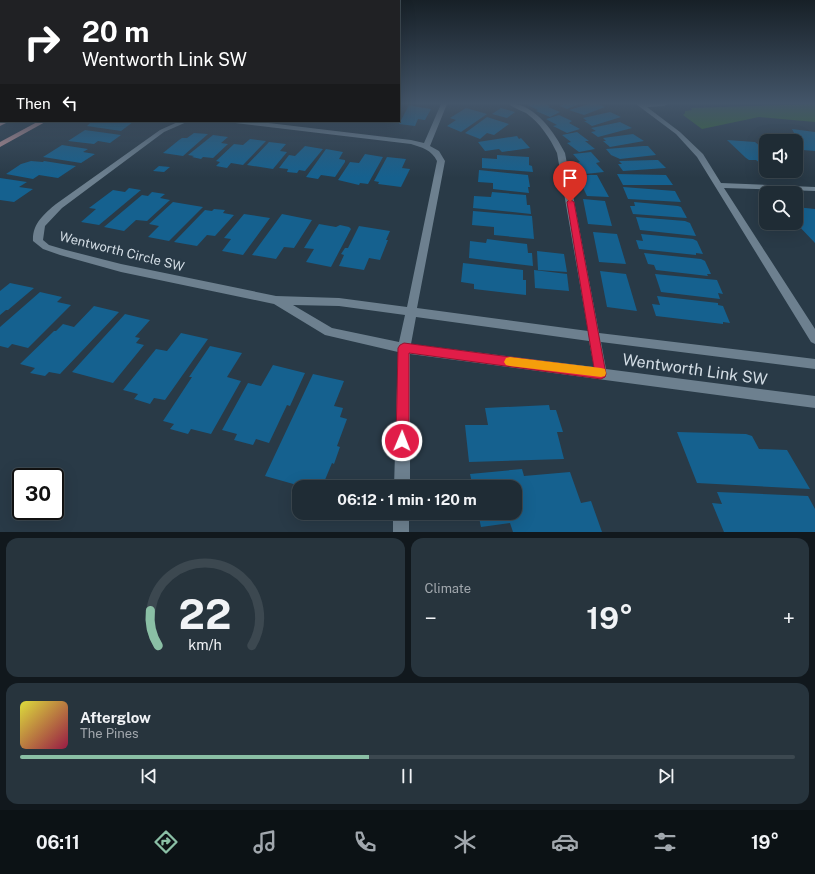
<!DOCTYPE html>
<meta charset="utf-8">
<style>
body{margin:0;font-family:"Public Sans",sans-serif;background:#27343d;color:#f1f3f6;height:100vh;display:flex;flex-direction:column;font-size:15px;white-space:nowrap}
*{box-sizing:border-box;margin:0}
p{font-size:13px;color:#a1a7ad}
.icon{flex:none;width:22px;height:22px;fill:none;stroke:currentColor;stroke-width:2;stroke-linecap:round;stroke-linejoin:round}
.map{position:relative;height:532px;overflow:hidden}
.sheet{display:flex;flex-direction:column;gap:6px;padding:6px;background:#11181d;flex:1}
.sheet>*{flex:none}
.top-card{position:absolute;left:0px;top:0px;width:400px;height:122px;box-shadow:0 4px 16px #0002,0 0 0 1px #3c4850;background:#202124;color:#fff;overflow:hidden}
.buttons{position:absolute;left:759px;top:134px;display:grid;gap:8px}
.buttons a{display:grid;place-items:center;width:44px;height:44px;border-radius:8px;background:#1f2c35;box-shadow:0 4px 16px #0002,0 0 0 1px #3c4850;font-size:20px}
.speed{position:absolute;left:12px;top:468px;display:flex;gap:8px;font-size:20px;font-weight:700;text-align:center}
.speed>*{display:grid;place-content:center;width:52px;height:52px;border-radius:50%;background:#1f2c35;box-shadow:0 4px 16px #0002,0 0 0 1px #3c4850;line-height:1}
.speed .limit{border:2px solid #111;border-radius:6px;background:#fff;color:#111}
.pin{position:absolute;display:grid;place-items:center;width:34px;height:34px;color:#fff;margin:-41px -17px;border-radius:50% 50% 50% 0;rotate:-45deg;box-shadow:0 0 4px #0007}
.pin .icon{rotate:45deg}
.me{position:absolute;width:44px;margin:-22px;rotate:1deg;stroke-linejoin:round;filter:drop-shadow(0 0 3px #0008)}
.turn{display:flex;align-items:center;gap:14px;height:84px;padding:0 16px;font-size:18px}
.turn .icon{width:52px;height:52px;stroke-width:2.5}
.turn b{display:block;font-size:28px;line-height:34px}
.then{display:flex;align-items:center;height:38px;padding:0 16px;background:#0003;gap:8px;font-size:15px}
.big{font-size:30px;font-weight:700;line-height:1.1}
.sheet .card{flex:1;display:flex;flex-direction:column;justify-content:center;gap:6px;min-width:0;padding:0 14px;border-radius:12px;background:#27343d}
.sheet .dial{align-items:center;gap:0}
.dial svg{height:104px;overflow:visible;fill:none;stroke:#3c4850;stroke-width:7;stroke-linecap:round;text-anchor:middle}
.dial text{fill:#f1f3f6;stroke:none}
.song{display:flex;align-items:center;gap:12px}
.cover{width:48px;height:48px;border-radius:6px;background:linear-gradient(135deg,hsl(60 70% 55%),hsl(340 70% 35%))}
.played{height:4px;border-radius:2px;background:linear-gradient(90deg,#8abfa5 45%,#3c4850 45%)}
.keys{display:flex;justify-content:space-around;direction:ltr}
.heat{display:flex;justify-content:space-between;align-items:center;font-size:22px;direction:ltr}
.sheet .tiles{flex:1;display:grid;gap:6px;grid-template-columns:1fr 1fr}
.card:last-child{grid-column:span 2}
.trip{position:absolute;left:292px;top:480px;width:230px;height:40px;border-radius:12px;background:#1f2c35;box-shadow:0 4px 16px #0002,0 0 0 1px #3c4850;font-weight:700;line-height:40px;text-align:center}
.tabs{display:flex;height:64px;justify-content:space-around;align-items:center;background:#0c1215;color:#a1a7ad}
.tabs .icon{width:28px;height:28px}
.tabs .on{color:#8abfa5}
.tabs b{font-size:18px;color:#f1f3f6}
.map>svg:first-child{display:block}
.green{fill:#376932}
.building{fill:#15618f}
.lines{fill:none;stroke-linecap:round;stroke-linejoin:round}
.minor{fill:#6d808f;fill-rule:evenodd}
.major{fill:#c09396;fill-rule:evenodd}
.route{fill:#e11d48;stroke:#92132f}
.slow{fill:#f59e0b}
.labels{text-anchor:middle;stroke-width:4;stroke-linejoin:round;paint-order:stroke}
.street-label{font-size:13px;fill:#d2dce4;stroke:#293a47}
.near-street-label{font-size:16px;fill:#d2dce4;stroke:#293a47}
</style>
<div class="map">
<svg width="815" height="532" viewBox="0 0 815 532">
<rect width="100%" height="100%" fill="#293a47"/>
<!-- green -->
<path class="green" d="M 815,104 L 815,122 L 759,117 L 702,129 L 683,115 L 685,113 L 685,111 L 692,110 L 691,108 Z"/>
<!-- building -->
<path class="building" d="M 530,104 L 545,104 L 550,106 L 548,107 L 560,112 L 550,117 L 536,111 L 538,110 L 527,105 Z
M 564,104 L 579,104 L 567,109 L 560,106 Z
M 589,104 L 598,104 L 605,107 L 584,115 L 569,110 Z
M 409,105 L 418,107 L 431,109 L 425,120 L 418,119 L 415,126 L 399,124 Z
M 466,108 L 487,114 L 461,132 L 447,126 L 456,120 L 450,118 Z
M 501,108 L 515,112 L 507,118 L 492,114 Z
M 610,112 L 621,117 L 592,126 L 584,121 L 587,121 L 583,118 Z
M 559,115 L 572,121 L 569,123 L 580,129 L 567,133 L 553,126 L 557,125 L 546,119 Z
M 487,117 L 509,124 L 494,135 L 487,133 L 480,139 L 465,133 Z
M 92,121 L 123,121 L 133,122 L 121,131 L 87,126 Z
M 620,122 L 632,128 L 598,137 L 591,132 L 596,131 L 591,128 Z
M 792,129 L 815,132 L 815,151 L 803,150 Z
M 85,130 L 121,135 L 110,143 L 98,141 L 94,144 L 68,141 Z
M 577,132 L 589,141 L 585,141 L 595,149 L 579,152 L 567,143 L 571,142 L 562,135 Z
M 194,133 L 208,134 L 183,156 L 163,153 L 179,140 L 182,138 L 187,138 Z
M 633,134 L 644,141 L 610,147 L 603,141 L 606,141 L 603,138 Z
M 213,135 L 228,137 L 221,143 L 228,144 L 213,158 L 203,157 L 201,159 L 192,157 L 194,156 L 188,155 Z
M 517,136 L 519,139 L 521,138 L 530,148 L 502,152 L 499,149 L 485,151 L 478,142 Z
M 761,137 L 772,137 L 777,141 L 766,141 L 766,147 L 758,141 L 765,141 Z
M 250,139 L 266,141 L 243,165 L 231,163 L 227,168 L 216,166 L 220,162 L 216,161 L 234,144 L 243,145 Z
M 727,140 L 755,142 L 766,151 L 766,166 L 764,166 L 756,160 L 749,160 L 746,158 Z
M 269,142 L 286,144 L 280,151 L 287,152 L 273,169 L 247,165 Z
M 62,145 L 88,149 L 83,152 L 95,154 L 81,163 L 43,157 Z
M 305,146 L 323,149 L 305,171 L 299,170 L 297,173 L 287,172 L 288,169 L 279,168 L 289,155 L 295,156 Z
M 643,146 L 648,146 L 656,155 L 620,159 L 611,155 L 606,149 Z
M 326,149 L 343,152 L 339,159 L 345,160 L 345,162 L 335,177 L 321,175 L 318,179 L 306,177 Z
M 591,152 L 600,162 L 596,163 L 604,172 L 585,174 L 576,163 L 580,162 L 573,154 Z
M 365,154 L 383,157 L 368,184 L 360,183 L 359,185 L 338,180 L 350,162 L 359,163 Z
M 497,155 L 529,157 L 529,165 L 532,166 L 533,172 L 482,168 L 482,158 L 497,159 Z
M 387,157 L 406,159 L 402,168 L 410,169 L 401,187 L 378,184 L 379,182 L 374,181 Z
M 655,160 L 658,160 L 666,168 L 623,171 L 618,164 L 622,164 L 619,161 Z
M 31,161 L 43,162 L 44,161 L 76,166 L 58,178 L 39,175 L 33,179 L 6,174 L 21,164 Z
M 159,166 L 170,167 L 164,172 L 153,171 Z
M 479,170 L 528,175 L 530,187 L 528,187 L 529,193 L 493,189 L 493,183 L 478,182 Z
M 617,174 L 666,175 L 673,185 L 623,185 Z
M 577,175 L 597,175 L 609,197 L 587,196 Z
M 0,178 L 27,182 L 19,187 L 33,189 L 14,202 L 0,200 Z
M 623,187 L 675,191 L 681,202 L 628,199 Z
M 129,188 L 141,190 L 99,225 L 81,222 L 96,209 L 89,208 L 113,190 L 125,192 Z
M 152,192 L 165,194 L 160,198 L 170,200 L 147,221 L 136,220 L 124,231 L 104,227 L 142,195 L 148,196 Z
M 492,192 L 526,195 L 527,205 L 530,205 L 531,214 L 473,208 L 474,196 L 491,197 Z
M 583,199 L 605,201 L 612,226 L 588,224 Z
M 173,202 L 203,207 L 169,241 L 148,237 L 159,226 L 149,224 Z
M 634,202 L 678,206 L 681,207 L 687,218 L 633,214 L 630,206 L 635,206 Z
M 796,207 L 815,209 L 815,243 L 796,223 L 796,217 L 800,217 L 796,213 Z
M 214,209 L 225,210 L 223,213 L 234,215 L 215,236 L 207,235 L 197,246 L 174,242 L 205,210 L 212,211 Z
M 473,211 L 532,216 L 534,239 L 494,235 L 494,227 L 472,225 Z
M 244,214 L 270,218 L 243,255 L 222,251 L 231,239 L 224,238 Z
M 282,214 L 312,220 L 294,248 L 284,247 L 276,259 L 252,255 Z
M 636,217 L 685,221 L 690,223 L 696,236 L 640,230 Z
M 319,224 L 336,227 L 340,225 L 349,227 L 351,229 L 331,267 L 306,262 L 314,249 L 304,248 Z
M 359,226 L 390,231 L 386,240 L 388,240 L 380,260 L 369,258 L 364,270 L 339,266 L 344,255 L 341,254 L 345,248 L 348,248 Z
M 593,232 L 617,234 L 626,264 L 599,262 Z
M 641,234 L 693,239 L 697,241 L 703,254 L 696,253 L 696,255 L 639,249 L 636,240 L 643,241 Z
M 487,239 L 527,244 L 528,253 L 532,253 L 533,266 L 469,258 L 470,241 L 486,243 Z
M 537,251 L 564,254 L 567,272 L 538,270 Z
M 644,253 L 701,259 L 705,261 L 711,274 L 707,274 L 708,276 L 656,270 L 654,265 L 648,264 Z
M 463,263 L 523,270 L 523,280 L 526,280 L 526,295 L 474,289 L 474,284 L 461,282 Z
M 534,270 L 567,274 L 569,291 L 535,288 Z
M 600,271 L 626,274 L 637,311 L 607,307 Z
M 655,274 L 717,280 L 723,294 L 718,293 L 720,299 L 661,292 Z
M 10,283 L 34,288 L 8,310 L 6,310 L 0,315 L 0,291 Z
M 40,292 L 62,297 L 57,302 L 71,305 L 28,348 L 12,344 L 8,348 L 0,346 L 0,327 Z
M 657,296 L 718,303 L 718,305 L 723,306 L 730,323 L 723,322 L 723,324 L 656,316 L 652,304 L 660,305 Z
M 94,306 L 119,312 L 60,374 L 49,372 L 45,376 L 30,373 L 35,368 L 20,364 L 54,331 L 56,331 L 63,324 L 74,327 Z
M 125,314 L 150,320 L 135,337 L 140,338 L 136,343 L 144,345 L 113,383 L 72,372 Z
M 181,333 L 208,339 L 165,400 L 154,398 L 150,404 L 134,399 L 138,394 L 123,390 L 156,349 L 167,351 Z
M 210,346 L 242,353 L 227,377 L 241,381 L 211,434 L 191,429 L 188,434 L 170,429 L 174,424 L 163,421 L 192,377 L 189,377 Z
M 273,365 L 305,373 L 290,406 L 287,405 L 269,443 L 256,439 L 253,445 L 234,440 L 237,434 L 222,430 L 248,383 L 261,386 Z
M 313,374 L 344,381 L 334,406 L 343,408 L 340,417 L 347,419 L 337,446 L 340,447 L 334,464 L 332,463 L 322,487 L 307,484 L 306,487 L 304,487 L 265,476 Z
M 549,405 L 550,410 L 556,410 L 563,432 L 557,432 L 564,459 L 469,462 L 465,425 L 488,425 L 485,408 Z
M 677,432 L 746,434 L 752,436 L 759,449 L 787,450 L 810,489 L 697,483 Z
M 522,469 L 524,476 L 570,472 L 581,503 L 591,501 L 602,532 L 513,532 L 510,523 L 481,527 L 478,513 L 515,513 L 515,487 L 473,487 L 470,474 Z
M 717,492 L 808,496 L 815,509 L 815,532 L 724,532 L 712,503 L 722,504 Z"/>
<g class="lines">
<!-- minor -->
<path class="minor" d="M 441,104 L 447,104 L 430,146 L 439,151 L 445,161 L 417,308 L 588,331 L 557,153 C 550,138 540,123 526,113 C 520,110 514,108 509,104 C 534,102 555,133 565,153 L 599,333 L 815,359 L 815,369 L 601,342 L 606,369 L 815,396 L 815,408 L 410,354 L 410,487 L 394,487 L 398,352 L 325,335 L 274,304 L 121,272 L 60,255 L 43,249 L 33,241 C 32,224 44,214 56,204 L 160,130 L 180,121 L 189,121 L 164,132 L 62,208 L 45,226 L 43,240 L 49,245 L 66,250 L 121,264 L 276,296 L 339,298 L 407,307 L 437,161 C 432,150 421,147 411,144 L 235,123 L 232,121 L 252,121 L 411,140 L 424,143 ZM 293,305 L 339,306 L 405,315 L 399,342 L 332,328 ZM 416,317 L 589,341 L 594,367 L 411,344 Z
M 636,104 L 667,104 L 664,106 L 647,107 L 680,132 L 703,154 L 721,183 L 815,187 L 815,191 L 724,188 L 815,329 L 815,344 L 811,342 L 697,157 L 676,134 Z
M 393,513 L 409,513 L 409,532 L 393,532 Z"/>
<!-- major -->
<path class="major" d="M 10,121 L 0,126 L 0,122 Z
M 39,121 L 47,121 L 0,147 L 0,142 Z"/>
</g>
<!-- sky -->
<linearGradient id="sky" x2="0" y2="1"><stop stop-color="#172027"/><stop offset="0.58" stop-color="#435569"/><stop offset="1" stop-color="#435569" stop-opacity="0"/></linearGradient>
<rect width="815" height="178" fill="url(#sky)"/>
<!-- route -->
<path class="route" d="M 570,199 L 574,202 L 606,374 L 605,377 L 601,379 L 409,353 L 409,441 L 407,445 L 402,447 L 398,445 L 396,441 L 398,348 L 400,345 L 404,343 L 594,368 L 567,202 Z"/>
<!-- slow -->
<path class="slow" d="M 510,357 L 601,368 L 605,369 L 606,373 L 605,376 L 601,377 L 510,366 L 506,365 L 504,362 L 506,358 Z"/>
<g class="labels">
<!-- street labels -->
<g class="street-label">
<text transform="translate(122 251) rotate(14)" y="5">Wentworth Circle SW</text>
</g>
<!-- near-street labels -->
<g class="near-street-label">
<text transform="translate(695 369) rotate(8)" y="6">Wentworth Link SW</text>
</g>
</g>
</svg>
<div class="buttons">
<a><svg class="icon" aria-label="sound" viewBox="0 0 24 24"><path d="M4 9h4l5-4v14l-5-4H4zM17 9q2 3 0 6"/></svg></a>
<a><svg class="icon" aria-label="search" viewBox="0 0 24 24"><circle cx="10" cy="10" r="6"/><path d="M15 15l6 6"/></svg></a>
</div>
<div class="speed"><div class="limit">30</div></div>
<div class="pin" style="left:570px;top:202px;background:#d93025"><svg class="icon" aria-label="arrive" viewBox="0 0 24 24"><path d="M6 21V4h12l-3 4 3 4H6"/></svg></div>
<svg class="me" style="left:402px;top:441px" viewBox="-20 -20 40 40"><circle r="17" fill="#e11d48" stroke="#fff" stroke-width="3"/><path d="M0-11L8 9 0 5-8 9z" fill="#fff"/></svg>
<div class="trip">06:12 · 1 min · 120 m</div>
<div class="top-card">
<div class="turn"><svg class="icon" aria-label="right" viewBox="0 0 24 24"><path d="M7 20v-9h11M14 6l5 5-5 5"/></svg><div><b>20 m</b>Wentworth Link SW</div></div>
<div class="then">Then<svg class="icon" aria-label="left" viewBox="0 0 24 24"><path d="M17 20v-9H6M10 6l-5 5 5 5"/></svg></div>
</div>
</div>
<section class="sheet">
<div class="tiles">
<div class="card dial"><svg viewBox="0 0 100 80">
<path d="M14 69A42 42 0 1 1 86 69"/>
<path d="M14 69A42 42 0 0 1 8 42" stroke="#8abfa5"/>
<text x="50" y="56" font-size="32" font-weight="700">22</text>
<text x="50" y="72" font-size="11">km/h</text>
</svg></div>
<div class="card"><p>Climate</p>
<div class="heat"><a>−</a><b class="big">19°</b><a>+</a></div>
</div>
<div class="card">
<div class="song"><i class="cover"></i><div><b>Afterglow</b><p>The Pines</p></div></div>
<div class="played"></div>
<div class="keys"><svg class="icon" aria-label="previous" viewBox="0 0 24 24"><path d="M18 5L8 12l10 7zM5 5v14"/></svg><svg class="icon" aria-label="pause" viewBox="0 0 24 24"><path d="M8 5v14M16 5v14"/></svg><svg class="icon" aria-label="next" viewBox="0 0 24 24"><path d="M6 5l10 7-10 7zM19 5v14"/></svg></div>
</div>
</div>
</section>
<nav class="tabs">
<b>06:11</b>
<svg class="icon on" aria-label="directions" viewBox="0 0 24 24"><path d="M12 3l9 9-9 9-9-9zM9 14v-3h6M13 9l2 2-2 2"/></svg>
<svg class="icon" aria-label="music" viewBox="0 0 24 24"><path d="M9 18V5l10-2v13"/><circle cx="6" cy="18" r="3"/><circle cx="16" cy="16" r="3"/></svg>
<svg class="icon" aria-label="phone" viewBox="0 0 24 24"><path d="M5 4h4l2 5-3 2q2 4 5 5l2-3 5 2v4C11 20 4 13 5 4z"/></svg>
<svg class="icon" aria-label="climate" viewBox="0 0 24 24"><path d="M12 3v18M4 7l16 10M4 17L20 7"/></svg>
<svg class="icon" aria-label="car" viewBox="0 0 24 24"><path d="M5 17H2v-5l4-1 3-4h7l3 4 3 1v5h-3M9 17h6M6 11h13"/><circle cx="7" cy="17" r="2"/><circle cx="17" cy="17" r="2"/></svg>
<svg class="icon" aria-label="filters" viewBox="0 0 24 24"><path d="M4 7h16M4 17h16"/><circle cx="9" cy="7" r="2"/><circle cx="15" cy="17" r="2"/></svg>
<b>19°</b>
</nav>
